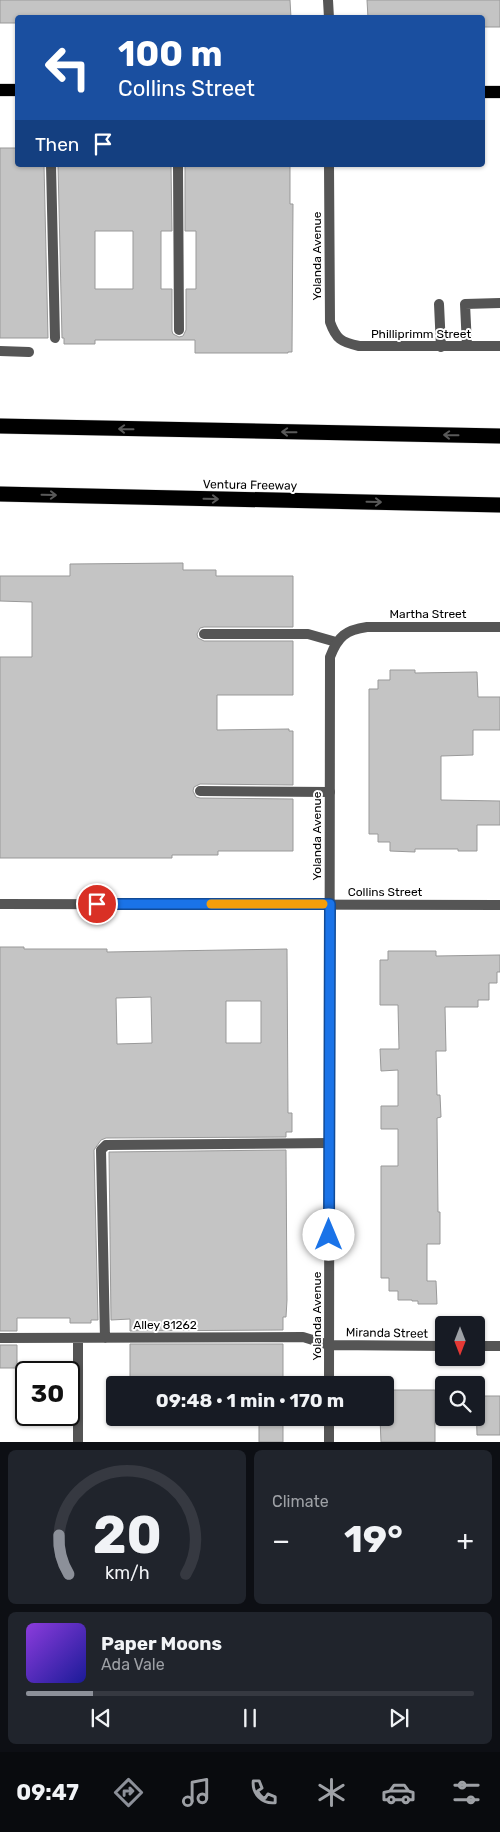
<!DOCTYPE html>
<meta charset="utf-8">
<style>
body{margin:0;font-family:Rubik,sans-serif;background:#20242c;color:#f1f3f6;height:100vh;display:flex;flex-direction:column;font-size:19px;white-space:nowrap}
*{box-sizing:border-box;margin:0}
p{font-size:16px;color:#9ea1a6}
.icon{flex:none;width:28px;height:28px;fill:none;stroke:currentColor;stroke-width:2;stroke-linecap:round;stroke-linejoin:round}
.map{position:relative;height:1442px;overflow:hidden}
.details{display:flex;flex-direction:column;gap:8px;padding:8px;background:#0d0f14;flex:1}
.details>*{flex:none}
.guide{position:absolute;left:15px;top:15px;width:470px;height:152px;border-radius:5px;box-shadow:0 1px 4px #0004;background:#1a4fa0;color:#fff;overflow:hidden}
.needle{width:32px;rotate:180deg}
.tools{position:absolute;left:435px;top:1316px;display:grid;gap:10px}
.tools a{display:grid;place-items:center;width:50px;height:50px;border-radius:5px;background:#171b24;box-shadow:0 1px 4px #0004;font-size:25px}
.speed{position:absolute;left:15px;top:1361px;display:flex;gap:10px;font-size:25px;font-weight:700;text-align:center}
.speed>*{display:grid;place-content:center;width:65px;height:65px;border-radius:50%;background:#171b24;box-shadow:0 1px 4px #0004;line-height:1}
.speed .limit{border:2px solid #111;border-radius:8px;background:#fff;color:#111}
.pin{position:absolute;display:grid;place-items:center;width:42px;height:42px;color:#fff;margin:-21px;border:2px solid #fff;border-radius:50%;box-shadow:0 1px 5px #0007}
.me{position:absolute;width:55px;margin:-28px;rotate:0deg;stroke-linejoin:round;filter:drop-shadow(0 0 4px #0008)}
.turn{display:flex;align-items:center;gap:18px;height:105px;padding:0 20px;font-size:22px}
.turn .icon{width:65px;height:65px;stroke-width:2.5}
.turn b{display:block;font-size:35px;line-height:42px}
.then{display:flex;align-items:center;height:48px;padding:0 20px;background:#0003;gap:10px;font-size:19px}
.big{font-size:38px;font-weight:700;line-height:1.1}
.details .card{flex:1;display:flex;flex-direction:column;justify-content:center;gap:8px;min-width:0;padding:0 18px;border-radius:8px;background:#20242c}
.details .dial{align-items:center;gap:0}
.dial svg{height:130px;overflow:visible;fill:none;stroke:#363941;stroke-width:7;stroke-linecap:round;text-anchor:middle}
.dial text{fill:#f1f3f6;stroke:none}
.song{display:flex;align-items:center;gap:15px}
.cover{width:60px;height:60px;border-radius:8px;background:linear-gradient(135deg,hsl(270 70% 55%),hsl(240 70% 35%))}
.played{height:5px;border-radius:2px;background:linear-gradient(90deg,#8c9099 15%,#363941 15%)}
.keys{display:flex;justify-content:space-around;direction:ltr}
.heat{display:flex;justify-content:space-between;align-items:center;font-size:28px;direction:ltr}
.details .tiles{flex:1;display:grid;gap:8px;grid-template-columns:1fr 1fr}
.card:last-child{grid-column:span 2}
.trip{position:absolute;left:106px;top:1376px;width:288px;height:50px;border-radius:5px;background:#171b24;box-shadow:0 1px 4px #0004;font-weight:700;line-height:50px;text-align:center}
.tabs{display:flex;height:80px;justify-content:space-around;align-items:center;background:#090b0e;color:#9ea1a6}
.tabs .icon{width:35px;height:35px}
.tabs .current{color:#8c9099}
.tabs b{font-size:22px;color:#f1f3f6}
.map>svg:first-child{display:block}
.building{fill:#c4c4c4;stroke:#999;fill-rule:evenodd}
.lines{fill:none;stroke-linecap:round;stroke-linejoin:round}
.primary-casing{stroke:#dbdbdb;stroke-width:14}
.motorway-casing{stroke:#dbdbdb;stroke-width:16}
.service{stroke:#555;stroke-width:10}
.minor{stroke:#555;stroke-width:10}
.primary{stroke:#000;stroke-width:12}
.motorway{stroke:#000;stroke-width:15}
.oneway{stroke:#595959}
.route-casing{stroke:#114b97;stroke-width:12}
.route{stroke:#1a73e8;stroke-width:9}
.slow{stroke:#f59e0b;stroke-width:9}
.labels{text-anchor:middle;stroke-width:4;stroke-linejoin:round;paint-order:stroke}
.street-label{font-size:12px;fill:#000;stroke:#fff}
</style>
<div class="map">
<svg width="500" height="1442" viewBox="0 0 500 1442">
<rect width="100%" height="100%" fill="#fff"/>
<!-- building -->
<path class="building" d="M 0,0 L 290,0 L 291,18 L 18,18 L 18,23 L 0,23 Z
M 367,0 L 500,0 L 500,27 L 482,27 L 482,18 L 368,18 Z
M 0,148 L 18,148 L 18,165 L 44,165 L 48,338 L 0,338 Z
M 58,165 L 171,165 L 172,231 L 161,231 L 161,289 L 172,289 L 172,331 L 173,334 L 179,337 L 183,336 L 186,330 L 186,289 L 196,289 L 196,231 L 185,231 L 185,165 L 290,165 L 290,204 L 293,204 L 292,352 L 288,352 L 288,353 L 195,353 L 195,340 L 95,340 L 95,344 L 64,344 L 64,338 L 62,338 ZM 95,231 L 133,231 L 133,289 L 95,289 Z
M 183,563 L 183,570 L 216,570 L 216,576 L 293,576 L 293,627 L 204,627 L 200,628 L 197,634 L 198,638 L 204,641 L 293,641 L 293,695 L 217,695 L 217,730 L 289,729 L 289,731 L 293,731 L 293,785 L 200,784 L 194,787 L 193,791 L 196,797 L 200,798 L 293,799 L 293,851 L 218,851 L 218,855 L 172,855 L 172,858 L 0,858 L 0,657 L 32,657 L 32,602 L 0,601 L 0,576 L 70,576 L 70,564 Z
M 390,670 L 415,670 L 415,673 L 477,672 L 478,697 L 500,697 L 500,730 L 473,730 L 473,755 L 441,756 L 441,800 L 500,801 L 500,825 L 477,825 L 477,851 L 458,851 L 458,849 L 415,849 L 415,852 L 390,851 L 390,842 L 378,842 L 378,834 L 369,834 L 369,689 L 378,689 L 378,680 L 390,680 Z
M 0,947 L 24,947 L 24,949 L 107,949 L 107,952 L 287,949 L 288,1113 L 292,1113 L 292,1132 L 286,1132 L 286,1137 L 106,1138 L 101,1140 L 94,1150 L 98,1320 L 91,1320 L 91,1323 L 70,1323 L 70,1318 L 17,1318 L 17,1331 L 0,1331 ZM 151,997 L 152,1043 L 117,1044 L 116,998 ZM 226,1001 L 261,1001 L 261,1043 L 226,1043 Z
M 388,951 L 436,951 L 436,956 L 500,955 L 500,972 L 497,972 L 497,983 L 489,983 L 489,1000 L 478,1000 L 478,1007 L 445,1007 L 446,1051 L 436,1051 L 437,1095 L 440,1095 L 441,1117 L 437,1118 L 438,1212 L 440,1212 L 440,1244 L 427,1244 L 427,1281 L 436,1281 L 437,1304 L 418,1304 L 418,1301 L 412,1301 L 412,1300 L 398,1300 L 398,1291 L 389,1291 L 389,1278 L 381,1278 L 381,1166 L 398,1166 L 398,1129 L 381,1129 L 381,1106 L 398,1106 L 398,1070 L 381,1071 L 380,1049 L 399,1049 L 398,1005 L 380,1005 L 380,960 L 388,960 Z
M 286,1150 L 287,1300 L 286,1317 L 283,1317 L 283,1330 L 130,1331 L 130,1319 L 111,1320 L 109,1152 Z
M 130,1344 L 283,1344 L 283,1385 L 130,1385 Z
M 0,1345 L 17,1345 L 17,1368 L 0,1368 Z
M 391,1390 L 435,1390 L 435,1442 L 381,1442 L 380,1418 L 385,1418 L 385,1401 L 391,1401 Z
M 478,1396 L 500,1396 L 500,1435 L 477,1435 L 476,1398 Z
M 259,1418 L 283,1418 L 283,1442 L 259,1442 Z"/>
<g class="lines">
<defs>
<path id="primary" d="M 0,90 L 18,90
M 482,92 L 500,92"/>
<path id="motorway" d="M 0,426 L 500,436
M 0,494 L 500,505"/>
</defs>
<!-- primary casing -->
<use href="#primary" class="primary-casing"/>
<!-- motorway casing -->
<use href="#motorway" class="motorway-casing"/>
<!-- service -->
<path class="service" d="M 51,165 L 55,338
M 178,165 L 179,330
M 439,304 L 441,347
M 467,346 L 465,304 L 500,303
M 0,351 L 29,352
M 204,634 L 308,634 L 336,642
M 200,791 L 330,792
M 0,1338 L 303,1337 L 329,1345
M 78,1338 L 78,1442
M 105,1338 L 101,1150 L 106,1145 L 329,1143"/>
<!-- minor -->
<path class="minor" d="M 328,0 L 329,18
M 329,165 L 330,322 C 336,339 341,342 359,346 L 500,346
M 0,904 L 500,905
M 329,1345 L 444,1346
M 476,1346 L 500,1346
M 329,1385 L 330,657 C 338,636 346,630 367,627 L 500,627
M 329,1418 L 329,1442"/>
<!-- primary -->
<use href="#primary" class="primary"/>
<!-- motorway -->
<use href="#motorway" class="motorway"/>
</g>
<!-- one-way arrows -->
<defs><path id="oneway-shaft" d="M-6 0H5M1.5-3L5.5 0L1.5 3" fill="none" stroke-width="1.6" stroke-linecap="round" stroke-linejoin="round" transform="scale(1.25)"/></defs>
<g class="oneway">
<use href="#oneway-shaft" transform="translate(126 429) rotate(-179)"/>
<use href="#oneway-shaft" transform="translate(289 432) rotate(-179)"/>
<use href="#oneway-shaft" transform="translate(451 435) rotate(-179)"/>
<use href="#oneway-shaft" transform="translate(49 495) rotate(1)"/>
<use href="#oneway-shaft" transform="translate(211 499) rotate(1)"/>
<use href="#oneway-shaft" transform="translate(374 502) rotate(1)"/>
</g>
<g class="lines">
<defs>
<path id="route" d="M 97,904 L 330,904 L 329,1235"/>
</defs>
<!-- route casing -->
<use href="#route" class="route-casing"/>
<!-- route -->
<use href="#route" class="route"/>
<!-- slow -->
<path class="slow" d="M 211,904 L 323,904"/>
</g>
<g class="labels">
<!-- street labels -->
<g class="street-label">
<text transform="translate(317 256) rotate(-90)" y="4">Yolanda Avenue</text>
<text x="421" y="338">Philliprimm Street</text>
<text transform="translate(250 485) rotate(1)" y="4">Ventura Freeway</text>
<text x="428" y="618">Martha Street</text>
<text transform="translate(317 836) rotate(-90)" y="4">Yolanda Avenue</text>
<text x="385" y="896">Collins Street</text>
<text transform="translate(317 1316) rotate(-90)" y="4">Yolanda Avenue</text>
<text x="165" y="1329">Alley 81262</text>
<text transform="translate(387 1333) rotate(1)" y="4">Miranda Street</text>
</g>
</g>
</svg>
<div class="tools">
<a><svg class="needle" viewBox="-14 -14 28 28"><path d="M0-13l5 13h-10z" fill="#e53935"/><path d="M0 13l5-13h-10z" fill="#9ea1a6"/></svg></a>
<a><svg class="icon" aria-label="search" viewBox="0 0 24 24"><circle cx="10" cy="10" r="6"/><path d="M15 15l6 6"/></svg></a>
</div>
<div class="speed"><div class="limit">30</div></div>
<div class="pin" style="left:97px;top:904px;background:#d93025"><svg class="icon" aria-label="arrive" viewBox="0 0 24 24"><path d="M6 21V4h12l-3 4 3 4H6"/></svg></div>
<svg class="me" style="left:329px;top:1235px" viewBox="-20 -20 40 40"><circle r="19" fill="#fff"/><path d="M0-13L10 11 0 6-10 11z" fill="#1a73e8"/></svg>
<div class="trip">09:48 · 1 min · 170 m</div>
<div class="guide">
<div class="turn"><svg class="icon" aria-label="left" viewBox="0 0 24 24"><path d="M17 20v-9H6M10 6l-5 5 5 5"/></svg><div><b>100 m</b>Collins Street</div></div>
<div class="then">Then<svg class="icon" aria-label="arrive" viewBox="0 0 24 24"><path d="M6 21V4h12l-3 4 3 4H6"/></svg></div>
</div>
</div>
<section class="details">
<div class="tiles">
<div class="card dial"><svg viewBox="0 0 100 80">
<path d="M14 69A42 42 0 1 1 86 69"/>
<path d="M14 69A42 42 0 0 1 8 45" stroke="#8c9099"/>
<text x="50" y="56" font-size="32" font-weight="700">20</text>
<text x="50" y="72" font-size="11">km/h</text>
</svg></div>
<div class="card"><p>Climate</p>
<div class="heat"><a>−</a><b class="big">19°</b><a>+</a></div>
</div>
<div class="card">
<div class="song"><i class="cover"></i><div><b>Paper Moons</b><p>Ada Vale</p></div></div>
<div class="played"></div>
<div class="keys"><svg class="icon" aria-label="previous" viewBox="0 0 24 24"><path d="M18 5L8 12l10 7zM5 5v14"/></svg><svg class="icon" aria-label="pause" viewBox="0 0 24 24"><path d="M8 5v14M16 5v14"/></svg><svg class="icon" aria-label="next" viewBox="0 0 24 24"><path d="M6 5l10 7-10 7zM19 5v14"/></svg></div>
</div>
</div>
</section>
<nav class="tabs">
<b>09:47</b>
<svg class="icon current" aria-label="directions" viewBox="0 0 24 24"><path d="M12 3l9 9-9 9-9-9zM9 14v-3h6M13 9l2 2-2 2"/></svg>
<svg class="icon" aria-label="music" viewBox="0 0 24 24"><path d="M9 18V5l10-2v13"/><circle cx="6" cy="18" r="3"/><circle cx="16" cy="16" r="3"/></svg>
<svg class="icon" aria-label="phone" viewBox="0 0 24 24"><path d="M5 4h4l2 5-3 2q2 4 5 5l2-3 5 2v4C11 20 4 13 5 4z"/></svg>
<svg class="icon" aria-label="climate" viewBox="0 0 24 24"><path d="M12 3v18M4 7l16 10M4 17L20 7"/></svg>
<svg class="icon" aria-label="car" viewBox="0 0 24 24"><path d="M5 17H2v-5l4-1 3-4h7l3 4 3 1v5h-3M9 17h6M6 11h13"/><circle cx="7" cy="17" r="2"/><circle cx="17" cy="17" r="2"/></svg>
<svg class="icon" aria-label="filters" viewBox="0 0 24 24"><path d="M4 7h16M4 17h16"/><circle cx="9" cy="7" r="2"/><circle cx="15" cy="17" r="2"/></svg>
</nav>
